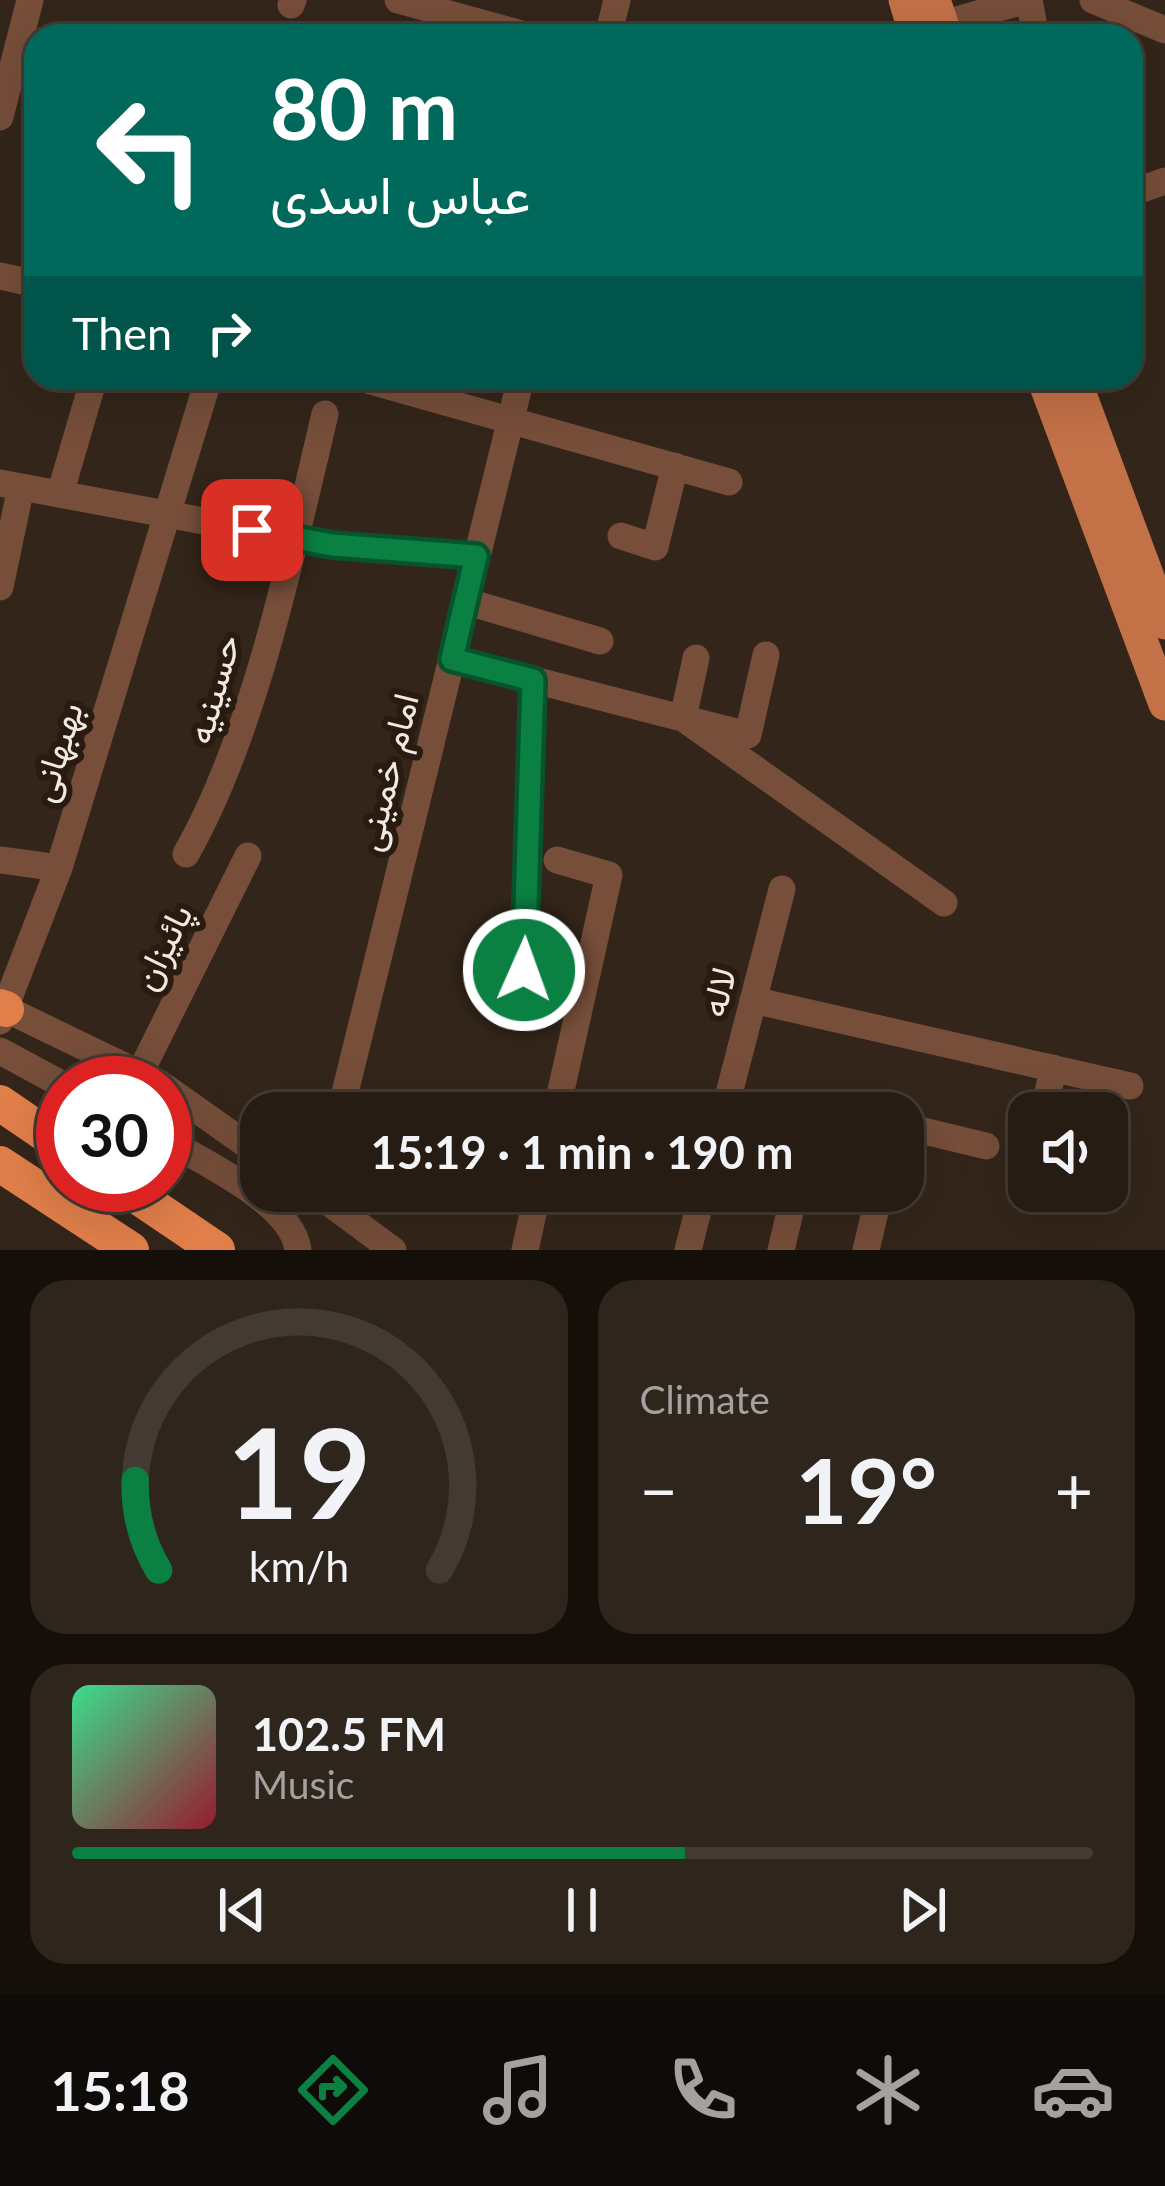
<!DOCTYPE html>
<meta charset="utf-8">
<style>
body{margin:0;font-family:Lato,Vazirmatn,sans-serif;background:#2e251c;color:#f1f3f6;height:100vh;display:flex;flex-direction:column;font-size:45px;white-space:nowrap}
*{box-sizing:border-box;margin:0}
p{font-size:39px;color:#a4a1a0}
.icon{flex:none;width:66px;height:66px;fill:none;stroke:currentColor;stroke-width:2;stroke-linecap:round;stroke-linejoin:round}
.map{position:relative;height:1250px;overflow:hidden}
.panel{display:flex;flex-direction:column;gap:30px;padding:30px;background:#150f0a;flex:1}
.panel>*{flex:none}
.top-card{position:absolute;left:24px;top:24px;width:1119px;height:366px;border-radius:36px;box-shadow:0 12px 48px #0002,0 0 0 3px #423a33;background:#00695c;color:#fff;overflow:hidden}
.controls{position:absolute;left:1008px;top:1092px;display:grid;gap:24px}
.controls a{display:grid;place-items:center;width:120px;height:120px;border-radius:24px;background:#261c13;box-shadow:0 12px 48px #0002,0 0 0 3px #423a33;font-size:60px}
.speed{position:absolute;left:36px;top:1056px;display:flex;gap:24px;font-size:60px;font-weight:700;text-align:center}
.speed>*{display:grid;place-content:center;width:156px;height:156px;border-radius:50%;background:#261c13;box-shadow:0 12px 48px #0002,0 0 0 3px #423a33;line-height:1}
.speed .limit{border:18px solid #d22;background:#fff;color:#111}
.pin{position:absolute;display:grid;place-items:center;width:102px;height:102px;color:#fff;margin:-51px;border-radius:24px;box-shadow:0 6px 18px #0006}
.me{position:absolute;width:132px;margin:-66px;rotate:2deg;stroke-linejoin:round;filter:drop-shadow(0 0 9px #0008)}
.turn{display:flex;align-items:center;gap:42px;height:252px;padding:0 48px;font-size:54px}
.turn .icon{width:156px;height:156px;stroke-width:2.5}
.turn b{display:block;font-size:84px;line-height:102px}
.then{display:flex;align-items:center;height:114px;padding:0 48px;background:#0003;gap:24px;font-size:45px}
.big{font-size:90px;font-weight:700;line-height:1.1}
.panel .card{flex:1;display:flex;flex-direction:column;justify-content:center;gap:18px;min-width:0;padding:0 42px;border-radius:36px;background:#2e251c}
.panel .dial{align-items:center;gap:0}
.dial svg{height:312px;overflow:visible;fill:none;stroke:#423a33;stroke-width:7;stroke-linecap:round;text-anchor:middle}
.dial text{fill:#f1f3f6;stroke:none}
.song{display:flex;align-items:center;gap:36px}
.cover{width:144px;height:144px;border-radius:18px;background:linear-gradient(135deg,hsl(150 70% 55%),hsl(350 70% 35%))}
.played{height:12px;border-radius:6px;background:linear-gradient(90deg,#0b8043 60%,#423a33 60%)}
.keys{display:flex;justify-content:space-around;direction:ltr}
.heat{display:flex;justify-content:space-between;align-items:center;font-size:66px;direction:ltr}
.panel .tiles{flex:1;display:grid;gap:30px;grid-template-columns:1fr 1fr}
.card:last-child{grid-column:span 2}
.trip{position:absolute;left:240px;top:1092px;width:684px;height:120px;border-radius:36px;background:#261c13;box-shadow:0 12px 48px #0002,0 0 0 3px #423a33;font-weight:700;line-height:120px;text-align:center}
.menu{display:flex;height:192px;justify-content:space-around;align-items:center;background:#0f0b08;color:#a4a1a0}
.menu .icon{width:84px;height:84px}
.menu .on{color:#0b8043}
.menu b{font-size:54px;color:#f1f3f6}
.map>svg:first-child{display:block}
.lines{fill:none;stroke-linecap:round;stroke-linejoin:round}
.minor{stroke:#764e3a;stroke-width:27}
.major{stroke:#c37147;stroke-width:33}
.highway{stroke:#e17f4b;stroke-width:36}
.route-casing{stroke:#07532c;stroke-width:30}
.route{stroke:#0b8043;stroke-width:21}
.labels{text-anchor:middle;stroke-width:12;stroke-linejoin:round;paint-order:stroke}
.street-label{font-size:36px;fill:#f2e9e1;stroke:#291b10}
</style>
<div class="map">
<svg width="1165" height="1250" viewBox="0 0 1165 1250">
<rect width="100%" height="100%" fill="#332519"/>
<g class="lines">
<!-- minor -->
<path class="minor" d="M 398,0 L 529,36
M 1029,0 L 1036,36
M 1093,0 L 1165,30
M 291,5 L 293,0
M 925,29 L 1027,0
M 608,36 L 617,0
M 0,117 L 30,0
M 1131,193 L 1165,181
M 0,276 L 36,284
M 360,378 L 729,482
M 0,483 L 332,545 L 476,555
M 60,494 L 94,378
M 621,536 L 655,547 L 675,466
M 0,587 L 21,487
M 465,601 L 600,641
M 696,658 L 683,718 L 944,903
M 452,659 L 748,735 L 766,655
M 533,680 L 523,970 L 583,989
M 186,854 C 255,733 292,552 325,414
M 0,860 L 59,868
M 753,1000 L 1130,1086
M 6,1009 L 159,1083
M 0,1021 L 59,868 L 207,384
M 0,1051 L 63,1085
M 141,1071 L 248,856
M 165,1087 L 261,1155
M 340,1113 L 521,378
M 556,1113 L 609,875 L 557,860
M 724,1113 L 782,889
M 1044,1113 L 1053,1068
M 903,1126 L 986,1146
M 165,1140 C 204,1162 293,1204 298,1250
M 313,1191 L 393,1250
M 525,1250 L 538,1191
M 688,1250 L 703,1191
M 781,1250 L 795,1191
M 866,1250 L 880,1191"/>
<!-- major -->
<path class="major" d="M 905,0 L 916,36
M 934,0 L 946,36
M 1043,378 L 1165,704
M 1074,378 L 1165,623"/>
<!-- highway -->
<path class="highway" d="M 0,1007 L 6,1009
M 0,1103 L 63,1146
M 0,1164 L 131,1250
M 121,1185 L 217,1250"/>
</g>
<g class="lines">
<defs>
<path id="route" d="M 252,530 L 332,545 L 476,556 L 452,659 L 533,680 L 524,970"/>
</defs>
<!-- route casing -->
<use href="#route" class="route-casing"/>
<!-- route -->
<use href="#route" class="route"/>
</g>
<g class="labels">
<!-- street labels -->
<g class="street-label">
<text transform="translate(213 689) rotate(-74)" y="13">حسینیه</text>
<text transform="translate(56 752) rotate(-73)" y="13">بهبهانی</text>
<text transform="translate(387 772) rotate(-76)" y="13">امام خمینی</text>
<text transform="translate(162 947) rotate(-64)" y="13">پائیزان</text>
<text transform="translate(718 992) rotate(-75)" y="13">لاله</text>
</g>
</g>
</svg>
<div class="controls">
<a><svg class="icon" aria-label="sound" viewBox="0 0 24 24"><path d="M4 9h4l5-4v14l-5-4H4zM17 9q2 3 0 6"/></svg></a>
</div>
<div class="speed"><div class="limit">30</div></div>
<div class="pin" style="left:252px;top:530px;background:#d93025"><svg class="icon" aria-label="arrive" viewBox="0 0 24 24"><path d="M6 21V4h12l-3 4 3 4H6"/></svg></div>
<svg class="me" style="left:524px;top:970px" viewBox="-20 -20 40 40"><circle r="17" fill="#0b8043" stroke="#fff" stroke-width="3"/><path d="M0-11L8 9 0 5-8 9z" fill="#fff"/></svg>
<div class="trip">15:19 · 1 min · 190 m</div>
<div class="top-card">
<div class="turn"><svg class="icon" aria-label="left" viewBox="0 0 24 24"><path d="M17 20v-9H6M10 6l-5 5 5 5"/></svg><div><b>80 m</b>عباس اسدی</div></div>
<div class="then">Then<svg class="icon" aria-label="right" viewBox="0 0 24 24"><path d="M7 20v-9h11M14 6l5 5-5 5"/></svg></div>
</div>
</div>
<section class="panel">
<div class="tiles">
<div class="card dial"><svg viewBox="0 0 100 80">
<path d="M14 69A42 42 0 1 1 86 69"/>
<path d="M14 69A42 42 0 0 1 8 46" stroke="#0b8043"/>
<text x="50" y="56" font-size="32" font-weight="700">19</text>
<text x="50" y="72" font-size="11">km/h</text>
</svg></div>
<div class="card"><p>Climate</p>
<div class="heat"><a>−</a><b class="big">19°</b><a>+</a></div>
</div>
<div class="card">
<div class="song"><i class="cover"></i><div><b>102.5 FM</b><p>Music</p></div></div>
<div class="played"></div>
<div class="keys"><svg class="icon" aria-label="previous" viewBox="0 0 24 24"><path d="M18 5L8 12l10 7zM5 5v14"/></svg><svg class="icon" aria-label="pause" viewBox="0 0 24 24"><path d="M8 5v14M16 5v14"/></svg><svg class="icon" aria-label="next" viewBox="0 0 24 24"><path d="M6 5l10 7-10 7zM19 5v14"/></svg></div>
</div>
</div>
</section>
<nav class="menu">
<b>15:18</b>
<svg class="icon on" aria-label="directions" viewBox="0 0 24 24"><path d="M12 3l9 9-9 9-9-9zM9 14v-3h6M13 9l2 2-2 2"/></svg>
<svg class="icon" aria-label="music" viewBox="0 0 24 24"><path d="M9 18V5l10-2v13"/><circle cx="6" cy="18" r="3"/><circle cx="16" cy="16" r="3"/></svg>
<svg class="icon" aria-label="phone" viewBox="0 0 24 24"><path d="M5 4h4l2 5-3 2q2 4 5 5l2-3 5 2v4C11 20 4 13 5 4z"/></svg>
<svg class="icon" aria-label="climate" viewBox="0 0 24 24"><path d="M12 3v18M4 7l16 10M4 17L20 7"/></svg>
<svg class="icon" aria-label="car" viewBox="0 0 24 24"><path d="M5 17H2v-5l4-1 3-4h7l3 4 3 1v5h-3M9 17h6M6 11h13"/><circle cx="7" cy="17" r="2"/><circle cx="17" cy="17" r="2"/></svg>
</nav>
